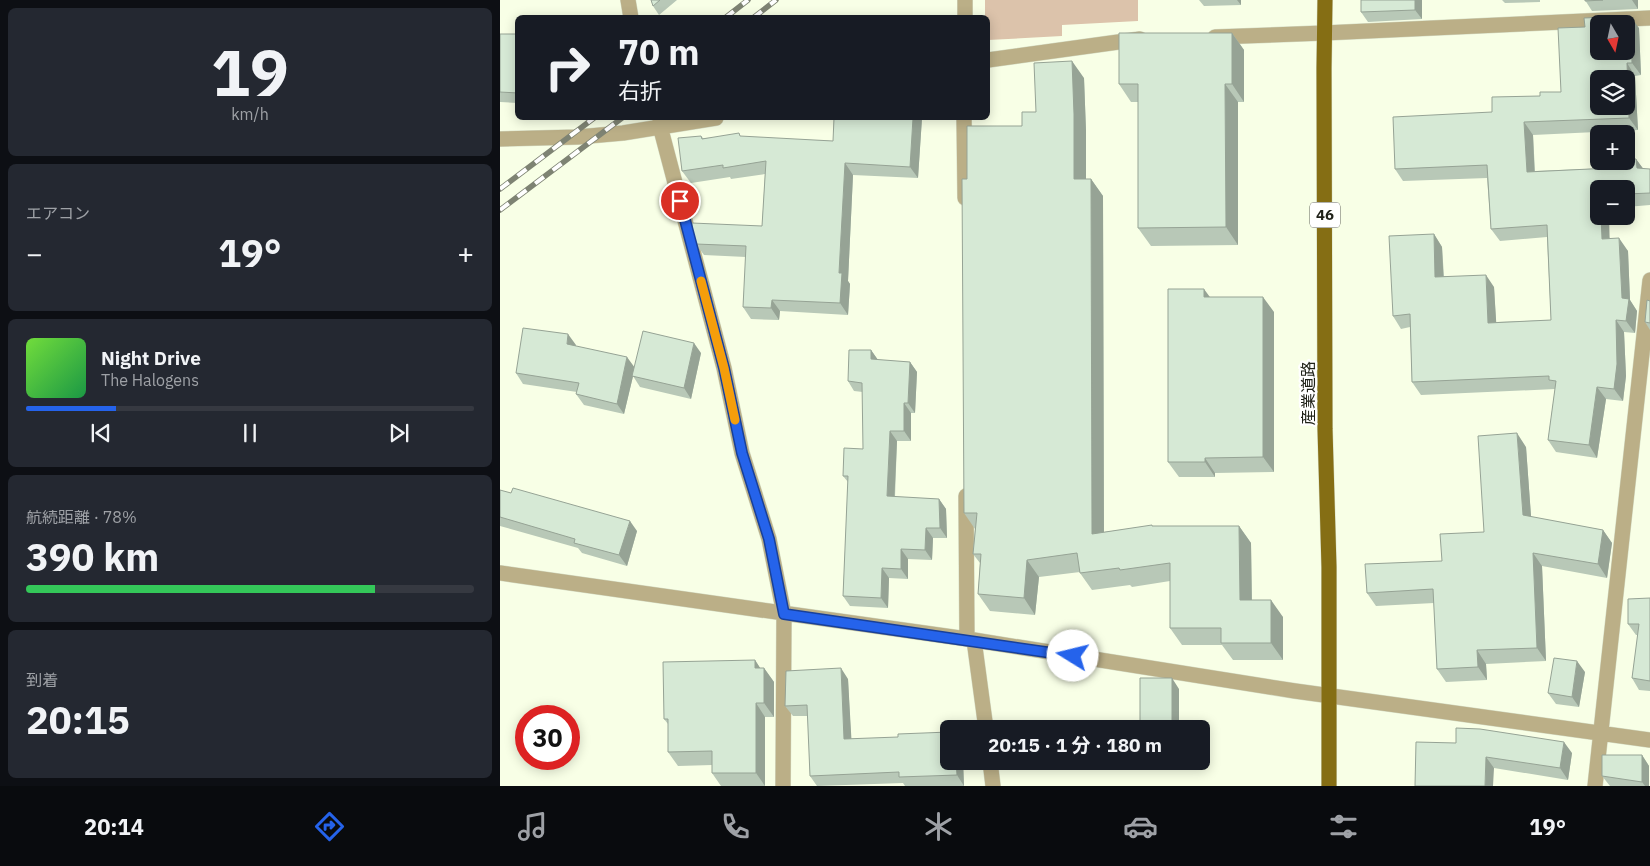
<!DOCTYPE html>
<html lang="ja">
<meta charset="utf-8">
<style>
body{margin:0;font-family:"IBM Plex Sans","Noto Sans JP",sans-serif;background:#242831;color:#f1f3f6;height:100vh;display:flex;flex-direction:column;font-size:19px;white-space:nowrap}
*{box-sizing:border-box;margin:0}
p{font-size:16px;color:#9ea1a6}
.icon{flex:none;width:28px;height:28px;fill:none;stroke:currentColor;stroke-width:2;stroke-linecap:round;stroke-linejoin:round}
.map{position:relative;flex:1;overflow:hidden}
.panel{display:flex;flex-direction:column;gap:8px;padding:8px;background:#0d0f14;width:500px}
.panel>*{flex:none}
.hud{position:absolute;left:15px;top:15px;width:475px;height:105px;border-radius:8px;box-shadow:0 2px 12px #0003;background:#171b24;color:#f1f3f6;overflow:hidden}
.needle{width:32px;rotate:171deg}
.tools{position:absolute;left:1090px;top:15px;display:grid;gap:10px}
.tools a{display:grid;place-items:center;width:45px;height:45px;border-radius:8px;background:#171b24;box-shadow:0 2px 12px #0003;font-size:25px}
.speed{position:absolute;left:15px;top:705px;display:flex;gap:10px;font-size:25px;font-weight:700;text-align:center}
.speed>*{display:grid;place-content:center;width:65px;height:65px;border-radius:50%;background:#171b24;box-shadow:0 2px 12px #0003;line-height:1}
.speed .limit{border:8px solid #d22;background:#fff;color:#111}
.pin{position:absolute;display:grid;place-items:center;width:42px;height:42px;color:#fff;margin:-21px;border:2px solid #fff;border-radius:50%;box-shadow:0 1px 5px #0007}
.me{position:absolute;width:55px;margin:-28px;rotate:279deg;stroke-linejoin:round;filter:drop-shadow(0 0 4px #0008)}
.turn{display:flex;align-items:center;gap:18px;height:105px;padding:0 20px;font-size:22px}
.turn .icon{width:65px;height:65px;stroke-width:2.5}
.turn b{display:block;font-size:35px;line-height:42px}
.big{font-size:38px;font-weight:700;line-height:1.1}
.panel .widget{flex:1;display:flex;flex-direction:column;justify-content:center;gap:8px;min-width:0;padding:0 18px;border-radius:8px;background:#242831}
.panel .dial{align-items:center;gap:0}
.dial b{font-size:65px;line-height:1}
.song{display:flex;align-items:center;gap:15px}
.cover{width:60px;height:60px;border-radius:8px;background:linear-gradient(135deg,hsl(100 70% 55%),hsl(140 70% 35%))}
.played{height:5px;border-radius:2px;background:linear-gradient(90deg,#2563eb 20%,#363941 20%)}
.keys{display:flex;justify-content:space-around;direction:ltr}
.heat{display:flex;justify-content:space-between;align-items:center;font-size:28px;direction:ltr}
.charge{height:8px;border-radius:4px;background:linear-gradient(90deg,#34c759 78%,#363941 0)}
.trip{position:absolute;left:440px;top:720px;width:270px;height:50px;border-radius:8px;background:#171b24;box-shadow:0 2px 12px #0003;font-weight:700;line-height:50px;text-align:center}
.menu{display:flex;height:80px;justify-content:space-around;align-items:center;background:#090b0e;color:#9ea1a6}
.menu .icon{width:35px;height:35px}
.menu .active{color:#2563eb}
.menu b{font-size:22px;color:#f1f3f6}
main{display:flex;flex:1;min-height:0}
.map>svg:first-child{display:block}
.green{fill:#dcc3ab}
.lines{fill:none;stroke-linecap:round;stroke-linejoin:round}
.minor-casing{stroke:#d5dcc5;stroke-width:16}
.major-casing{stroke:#d5dcc5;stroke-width:16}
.minor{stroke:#bbaf87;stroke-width:15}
.major{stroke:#856e14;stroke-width:15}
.rail-casing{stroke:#7e8373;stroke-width:5.5}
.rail{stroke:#fff;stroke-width:4;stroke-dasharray:11;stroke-linecap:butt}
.wall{fill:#b8c8b7}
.shaded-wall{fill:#96a395}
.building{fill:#d6e9d5;stroke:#96a395;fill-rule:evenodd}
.route-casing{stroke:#184099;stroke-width:12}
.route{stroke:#2563eb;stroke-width:9}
.slow{stroke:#f59e0b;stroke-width:9}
.labels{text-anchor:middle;stroke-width:4.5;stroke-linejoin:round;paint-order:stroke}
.shield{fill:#fff;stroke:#63645e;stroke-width:1}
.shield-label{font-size:15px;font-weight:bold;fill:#202219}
.street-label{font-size:16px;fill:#202219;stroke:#fff}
</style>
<main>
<section class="panel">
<div class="widget dial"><b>19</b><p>km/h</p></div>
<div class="widget"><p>エアコン</p>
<div class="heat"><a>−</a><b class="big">19°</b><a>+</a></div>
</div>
<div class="widget">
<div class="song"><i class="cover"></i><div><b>Night Drive</b><p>The Halogens</p></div></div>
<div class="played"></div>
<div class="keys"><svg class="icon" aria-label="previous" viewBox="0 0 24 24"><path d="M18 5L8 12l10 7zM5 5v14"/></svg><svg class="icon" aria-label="pause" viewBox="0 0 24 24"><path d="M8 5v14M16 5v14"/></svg><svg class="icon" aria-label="next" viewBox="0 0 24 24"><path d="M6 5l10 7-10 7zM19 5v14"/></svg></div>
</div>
<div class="widget"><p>航続距離 · 78%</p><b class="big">390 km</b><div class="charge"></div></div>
<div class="widget"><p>到着</p><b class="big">20:15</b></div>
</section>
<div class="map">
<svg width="1150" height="786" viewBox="0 0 1150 786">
<rect width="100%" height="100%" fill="#f8ffe6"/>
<!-- green -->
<path class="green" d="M 485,0 L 638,0 L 638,21 L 562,25 L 562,36 L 488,40 L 488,18 L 485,17 Z"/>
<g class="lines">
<defs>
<path id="minor" d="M 128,0 L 131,18
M 465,18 L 465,0
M 715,37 L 824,33 L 1150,18
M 488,60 L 640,39
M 160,118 L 160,126 L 224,368 L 242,453 L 269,539 L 284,614 L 283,786
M 464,118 L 465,198
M 0,139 L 78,137 L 123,133 L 216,118
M 466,496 L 467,639
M 0,573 L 474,640 L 795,691 L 1150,740
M 474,640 L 486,729
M 490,761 L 493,786
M 1095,786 L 1150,280"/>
<path id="major" d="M 825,0 L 824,68 L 825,429 L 829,567 L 829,786"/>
</defs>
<!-- minor casing -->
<use href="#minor" class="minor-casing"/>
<!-- major casing -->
<use href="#major" class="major-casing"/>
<!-- minor -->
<use href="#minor" class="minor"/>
<!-- major -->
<use href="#major" class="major"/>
<defs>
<path id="rail" d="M 225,18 L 248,0
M 253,18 L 276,0
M 0,189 L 94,118
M 0,210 L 122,118"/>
</defs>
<!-- rail casing -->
<use href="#rail" class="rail-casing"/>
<!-- rail -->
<use href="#rail" class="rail"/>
</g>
<!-- wall -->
<path class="wall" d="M 151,0 L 177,0 L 159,15 L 153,6 Z
M 699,0 L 741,0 L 741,5 L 704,6 Z
M 861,0 L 922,0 L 922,19 L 868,22 L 861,12 Z
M 1002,0 L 1040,0 L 1040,2 L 1005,3 Z
M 1085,0 L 1138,0 L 1138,9 L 1092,11 Z
M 1139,28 L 1141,75 L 1135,76 L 1138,130 L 1033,135 L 1035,171 L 1111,168 L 1136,159 L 1143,169 L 1150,169 L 1150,205 L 1126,207 L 1126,189 L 1099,189 L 1099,216 L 1110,239 L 1128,251 L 1130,300 L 1137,311 L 1135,333 L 1124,332 L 1126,376 L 1123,401 L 1106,399 L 1097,458 L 1056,452 L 1048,440 L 1055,389 L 921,395 L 912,382 L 910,327 L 901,329 L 893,316 L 934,234 L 942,247 L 944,276 L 994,287 L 996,322 L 1051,320 L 1047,237 L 1000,241 L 991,229 L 987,178 L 903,181 L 895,169 L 992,112 L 1040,96 L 1061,92 Z
M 732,33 L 744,50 L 744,102 L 738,102 L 738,245 L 651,246 L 638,228 L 638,102 L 631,102 L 619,84 Z
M 0,34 L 18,34 L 18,103 L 0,102 Z
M 584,78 L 586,131 L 586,179 L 591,179 L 603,196 L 604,532 L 653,526 L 739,526 L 751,543 L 752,600 L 783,617 L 783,660 L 733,660 L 722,645 L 682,645 L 670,628 L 670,581 L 632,587 L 630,585 L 592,590 L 580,573 L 580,572 L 539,577 L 535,615 L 490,611 L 478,594 L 480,563 L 473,554 L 475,529 L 464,513 L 467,179 L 536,112 Z
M 422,118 L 418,178 L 353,175 L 348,281 L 350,284 L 348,315 L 280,311 L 279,320 L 251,319 L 243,307 L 246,257 L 204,255 L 196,244 L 262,226 L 265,174 L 231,179 L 230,177 L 191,183 L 182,171 L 201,136 L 203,138 L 242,137 L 333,141 Z
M 710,297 L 774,312 L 774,472 L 715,473 L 715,477 L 679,477 L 668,462 Z
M 1150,301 L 1150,330 L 1145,322 Z
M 76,345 L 75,346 L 134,368 L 201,353 L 191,399 L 140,387 L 133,376 L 124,414 L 84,405 L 76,394 L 77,392 L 23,384 L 16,373 Z
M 371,350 L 378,360 L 410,362 L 417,372 L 415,413 L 411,413 L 411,441 L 397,441 L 395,497 L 439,499 L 446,509 L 447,538 L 433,538 L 432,560 L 408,559 L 408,579 L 389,578 L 388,608 L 350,606 L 343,596 L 348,482 L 343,476 L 363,449 L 363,392 L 354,391 L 348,381 Z
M 1026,447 L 1031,517 L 1103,530 L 1112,543 L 1107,578 L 1042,566 L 1046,661 L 986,664 L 987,680 L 946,682 L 937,669 L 934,603 L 876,606 L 867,593 L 942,561 L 984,532 Z
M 0,490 L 137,531 L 127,566 L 82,553 L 78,548 L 0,526 Z
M 1150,598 L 1150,691 L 1139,690 L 1132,678 L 1138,635 L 1136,635 L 1128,624 Z
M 255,660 L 260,668 L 264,668 L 274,682 L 274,717 L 265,717 L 265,786 L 221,786 L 212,773 L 212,765 L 178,766 L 168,752 L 168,724 L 164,719 Z
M 1085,672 L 1079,707 L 1056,704 L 1048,693 Z
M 348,679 L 351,739 L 449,761 L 463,761 L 464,786 L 405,786 L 403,783 L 317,786 L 310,776 L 308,716 L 293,716 L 285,706 Z
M 916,742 L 1072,753 L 1068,780 L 994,768 Z
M 1142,755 L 1149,766 L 1149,786 L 1110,786 L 1102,776 Z"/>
<!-- shaded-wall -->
<path class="shaded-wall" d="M 737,0 L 741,0 L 741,5 Z
M 915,0 L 922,0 L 922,19 L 915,10 Z
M 1132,0 L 1138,0 L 1138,9 Z
M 1130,16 L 1139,28 L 1141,75 L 1132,63 Z
M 732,33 L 744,50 L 744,102 L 732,84 Z
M 572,61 L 584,78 L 586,131 L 586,196 L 574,179 Z
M 1127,63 L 1135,76 L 1138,130 L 1129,118 Z
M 725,84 L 738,102 L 738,245 L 726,227 Z
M 413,118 L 422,118 L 418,178 L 410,167 Z
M 1024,122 L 1033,135 L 1035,184 L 1027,172 Z
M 1136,159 L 1145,171 L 1137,168 Z
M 345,163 L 353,175 L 348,281 L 350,284 L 348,315 L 340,303 L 339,273 Z
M 591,179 L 603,196 L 604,551 L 592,534 Z
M 1101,216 L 1109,216 L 1110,252 L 1102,239 Z
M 934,234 L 942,247 L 944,289 L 935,277 Z
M 1119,238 L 1128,251 L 1130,300 L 1137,311 L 1135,333 L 1126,321 L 1122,298 Z
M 986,275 L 994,287 L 997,335 L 988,323 Z
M 704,289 L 715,304 L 704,297 Z
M 763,297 L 774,312 L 774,472 L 763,457 Z
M 272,300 L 280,311 L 279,320 L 271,308 Z
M 1116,320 L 1124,332 L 1126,376 L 1123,401 L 1114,389 Z
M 68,334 L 76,345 L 74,355 L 67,344 Z
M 194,343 L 201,353 L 191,399 L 184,388 Z
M 371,350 L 378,360 L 371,359 Z
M 127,357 L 135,368 L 124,414 L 117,404 Z
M 410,362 L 417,372 L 415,413 L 408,403 Z
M 1097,387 L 1106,399 L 1097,458 L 1089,445 Z
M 404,403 L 411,413 L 411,441 L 404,431 Z
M 390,431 L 397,441 L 394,506 L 387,496 Z
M 1017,433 L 1026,447 L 1032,529 L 1023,515 Z
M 705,458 L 715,473 L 715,477 L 705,462 Z
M 439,499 L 446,509 L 447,538 L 440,528 Z
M 130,521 L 137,531 L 127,566 L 119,555 Z
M 739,526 L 751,543 L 752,617 L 740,600 Z
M 426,528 L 433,538 L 432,560 L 425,550 Z
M 1103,530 L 1112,543 L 1107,578 L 1098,564 Z
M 401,549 L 408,559 L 408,579 L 401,569 Z
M 1033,553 L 1042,566 L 1046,661 L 1037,648 Z
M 527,560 L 539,577 L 535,615 L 524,598 Z
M 382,568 L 389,578 L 388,608 L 381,598 Z
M 771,600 L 783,617 L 783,660 L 771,643 Z
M 977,650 L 986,664 L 987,680 L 978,667 Z
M 255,660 L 264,674 L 264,668 L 274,682 L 274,717 L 264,703 L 255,668 Z
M 1077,661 L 1085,672 L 1079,707 L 1072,697 Z
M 341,668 L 348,679 L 352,749 L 344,739 Z
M 672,678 L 679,689 L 679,729 L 672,729 Z
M 256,703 L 265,717 L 265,786 L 256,773 Z
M 1064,742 L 1072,753 L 1068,780 L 1060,768 Z
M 1142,755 L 1149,766 L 1149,786 L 1145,786 L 1142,782 Z
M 986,757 L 994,768 L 993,786 L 985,786 Z
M 456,761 L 463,761 L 464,786 L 457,775 Z"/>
<!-- building -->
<path class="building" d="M 151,0 L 160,0 L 153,6 Z
M 861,0 L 915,0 L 915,10 L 861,12 Z
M 1085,0 L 1103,0 L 1085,1 Z
M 1130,16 L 1132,63 L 1127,63 L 1129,118 L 1024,122 L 1027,172 L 1111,168 L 1110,161 L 1126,161 L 1126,159 L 1136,159 L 1137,168 L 1150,169 L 1150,193 L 1126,194 L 1126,189 L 1099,189 L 1099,216 L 1101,216 L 1102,239 L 1119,238 L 1122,298 L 1129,299 L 1126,321 L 1116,320 L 1117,364 L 1114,389 L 1097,387 L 1089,445 L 1048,440 L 1056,381 L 1049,380 L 1049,376 L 912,382 L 910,314 L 893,316 L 889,236 L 934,234 L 935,277 L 986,275 L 988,323 L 1051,320 L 1047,225 L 991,229 L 987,165 L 895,169 L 893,117 L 992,112 L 992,97 L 1040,96 L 1040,92 L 1061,92 L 1058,28 L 1085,27 L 1084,18 ZM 1099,24 L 1126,24 L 1126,51 L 1099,51 ZM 1099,79 L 1126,79 L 1126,106 L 1099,106 Z
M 619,33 L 732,33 L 732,84 L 725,84 L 726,227 L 638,228 L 638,84 L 619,84 Z
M 0,34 L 18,34 L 18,93 L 0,92 Z
M 572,61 L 574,114 L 574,179 L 591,179 L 592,534 L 652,525 L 652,526 L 739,526 L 740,600 L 771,600 L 771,643 L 721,643 L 721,628 L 670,628 L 670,563 L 620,570 L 619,568 L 580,573 L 577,553 L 527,560 L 524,598 L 478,594 L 481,554 L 473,554 L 477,513 L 464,513 L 462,179 L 467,179 L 467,126 L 522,126 L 522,112 L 536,112 L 534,63 Z
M 334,118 L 413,118 L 410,167 L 345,163 L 339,273 L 342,273 L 340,303 L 272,300 L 271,308 L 243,307 L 246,246 L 196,244 L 192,229 L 192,223 L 262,226 L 266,161 L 223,168 L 223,165 L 182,171 L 178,138 L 201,136 L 202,139 L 239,133 L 240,136 L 333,141 Z
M 668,289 L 704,289 L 704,297 L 763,297 L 763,457 L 705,458 L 705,462 L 668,462 Z
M 1147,300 L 1150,301 L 1150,323 L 1145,322 Z
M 23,328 L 68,334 L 67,344 L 127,357 L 117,404 L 76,394 L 79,383 L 16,373 Z
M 143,331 L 194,343 L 184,388 L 132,376 Z
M 349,350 L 371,350 L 371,359 L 410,362 L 408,403 L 404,403 L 404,431 L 390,431 L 387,496 L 439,499 L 440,528 L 426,528 L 425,550 L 401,549 L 401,569 L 382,568 L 381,598 L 343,596 L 348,476 L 343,476 L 344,448 L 363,449 L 362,383 L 348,381 Z
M 1017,433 L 1023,515 L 1103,530 L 1098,564 L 1033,553 L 1037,648 L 977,650 L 978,667 L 937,669 L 933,589 L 867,593 L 865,564 L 942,561 L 940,534 L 984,532 L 978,436 Z
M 13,488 L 130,521 L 119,555 L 74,543 L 75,539 L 0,517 L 0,490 L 11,493 Z
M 1150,598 L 1150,681 L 1132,678 L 1139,624 L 1128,624 L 1128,599 Z
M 1054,658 L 1077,661 L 1072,697 L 1048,693 Z
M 255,660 L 255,668 L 264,668 L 264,703 L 256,703 L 256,773 L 212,773 L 212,751 L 168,752 L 168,719 L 164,719 L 163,662 Z
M 341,668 L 344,739 L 398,737 L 398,734 L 449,732 L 449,761 L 456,761 L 457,775 L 399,777 L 399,772 L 310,776 L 307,705 L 285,706 L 286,671 Z
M 640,678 L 672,678 L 672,729 L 640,729 Z
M 956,728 L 980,729 L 1064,742 L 1060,768 L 986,757 L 985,786 L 915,786 L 916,742 L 956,743 Z
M 1102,755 L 1142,755 L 1142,782 L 1102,776 Z"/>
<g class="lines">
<defs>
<path id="route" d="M 180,201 L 224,368 L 242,453 L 269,539 L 284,614 L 573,656"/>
</defs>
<!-- route casing -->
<use href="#route" class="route-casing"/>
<!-- route -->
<use href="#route" class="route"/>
<!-- slow -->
<path class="slow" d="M 201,281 L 224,368 L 235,420"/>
</g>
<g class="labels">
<!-- shield labels -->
<rect class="shield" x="810" y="202.5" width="30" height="25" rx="4"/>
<g class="shield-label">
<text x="825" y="220">46</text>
</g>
<!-- street labels -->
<g class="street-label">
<text transform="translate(808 393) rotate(-90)" y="6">産業道路</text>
</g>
</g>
</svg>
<div class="tools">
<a><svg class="needle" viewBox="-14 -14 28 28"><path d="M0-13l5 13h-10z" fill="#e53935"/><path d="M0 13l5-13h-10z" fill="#9ea1a6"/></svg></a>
<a><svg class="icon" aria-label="layers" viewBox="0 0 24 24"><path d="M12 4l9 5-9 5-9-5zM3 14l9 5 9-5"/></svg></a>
<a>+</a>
<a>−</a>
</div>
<div class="speed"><div class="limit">30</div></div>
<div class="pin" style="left:180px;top:201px;background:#d93025"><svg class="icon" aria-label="arrive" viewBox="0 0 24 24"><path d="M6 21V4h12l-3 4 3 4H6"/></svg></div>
<svg class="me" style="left:573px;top:656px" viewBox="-20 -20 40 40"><circle r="19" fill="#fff"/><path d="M0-13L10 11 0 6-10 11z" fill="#2563eb"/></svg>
<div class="trip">20:15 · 1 分 · 180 m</div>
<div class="hud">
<div class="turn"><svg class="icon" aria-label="right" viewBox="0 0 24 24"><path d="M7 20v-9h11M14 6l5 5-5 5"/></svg><div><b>70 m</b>右折</div></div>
</div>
</div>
</main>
<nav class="menu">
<b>20:14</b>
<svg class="icon active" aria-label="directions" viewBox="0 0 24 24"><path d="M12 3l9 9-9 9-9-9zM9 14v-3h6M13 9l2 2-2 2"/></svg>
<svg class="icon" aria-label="music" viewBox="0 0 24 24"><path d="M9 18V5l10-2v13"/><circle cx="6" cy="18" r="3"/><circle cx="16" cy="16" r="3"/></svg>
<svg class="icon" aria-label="phone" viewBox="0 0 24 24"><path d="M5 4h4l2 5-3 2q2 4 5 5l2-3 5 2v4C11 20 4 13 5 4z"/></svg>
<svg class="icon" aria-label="climate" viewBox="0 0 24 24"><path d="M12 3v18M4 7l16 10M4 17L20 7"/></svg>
<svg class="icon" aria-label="car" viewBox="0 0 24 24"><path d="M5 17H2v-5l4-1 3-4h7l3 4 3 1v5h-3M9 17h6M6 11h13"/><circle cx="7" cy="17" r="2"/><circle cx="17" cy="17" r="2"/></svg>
<svg class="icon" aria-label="filters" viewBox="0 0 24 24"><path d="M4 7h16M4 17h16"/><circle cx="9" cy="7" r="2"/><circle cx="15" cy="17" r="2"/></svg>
<b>19°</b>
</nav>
